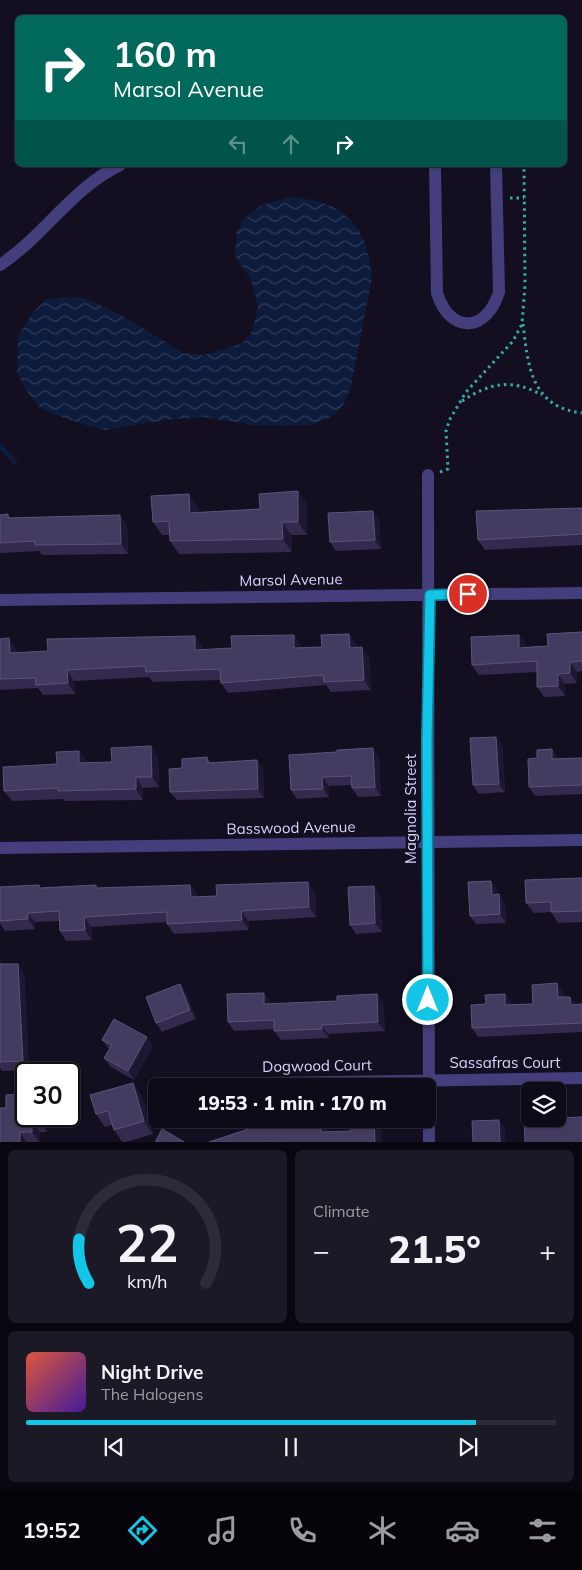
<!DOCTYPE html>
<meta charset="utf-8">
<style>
body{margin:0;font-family:Mulish,sans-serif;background:#1c1926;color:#f1f3f6;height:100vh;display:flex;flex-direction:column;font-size:19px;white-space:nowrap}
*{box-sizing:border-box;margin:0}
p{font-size:16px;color:#9b9ba2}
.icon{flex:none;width:28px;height:28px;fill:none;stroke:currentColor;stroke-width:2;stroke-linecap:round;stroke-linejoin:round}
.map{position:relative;height:1142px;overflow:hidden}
.drawer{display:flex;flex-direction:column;gap:8px;padding:8px;background:#08060e;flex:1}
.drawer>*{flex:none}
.top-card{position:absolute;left:15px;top:15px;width:552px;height:152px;border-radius:8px;box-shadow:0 1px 4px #0004,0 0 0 1px #2e2b38;background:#00695c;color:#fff;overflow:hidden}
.fabs{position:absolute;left:521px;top:1082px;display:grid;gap:10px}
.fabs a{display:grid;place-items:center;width:45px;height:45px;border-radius:8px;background:#0e0b19;box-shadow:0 1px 4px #0004,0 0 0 1px #2e2b38;font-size:25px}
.speed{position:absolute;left:15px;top:1062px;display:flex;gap:10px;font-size:25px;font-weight:700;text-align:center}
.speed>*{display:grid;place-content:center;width:65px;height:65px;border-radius:50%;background:#0e0b19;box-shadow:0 1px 4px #0004,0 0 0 1px #2e2b38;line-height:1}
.speed .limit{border:2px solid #111;border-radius:8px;background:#fff;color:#111}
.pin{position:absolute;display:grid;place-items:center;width:42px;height:42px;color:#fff;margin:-21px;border:2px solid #fff;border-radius:50%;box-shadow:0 1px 5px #0007}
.me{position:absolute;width:55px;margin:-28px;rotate:0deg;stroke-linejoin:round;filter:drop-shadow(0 0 4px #0008)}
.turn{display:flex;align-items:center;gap:18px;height:105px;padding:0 15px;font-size:22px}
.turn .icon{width:65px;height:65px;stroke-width:2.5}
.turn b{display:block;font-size:35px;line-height:42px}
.lanes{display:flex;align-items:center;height:48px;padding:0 15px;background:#0003;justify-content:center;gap:25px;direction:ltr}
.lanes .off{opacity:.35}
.big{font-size:38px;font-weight:800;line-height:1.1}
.drawer .tile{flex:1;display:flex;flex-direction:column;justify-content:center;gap:8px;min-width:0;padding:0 18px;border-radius:8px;background:#1c1926}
.drawer .dial{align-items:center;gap:0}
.dial svg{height:130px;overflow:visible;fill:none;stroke:#2e2b38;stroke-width:7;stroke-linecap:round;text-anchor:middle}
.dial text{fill:#f1f3f6;stroke:none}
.song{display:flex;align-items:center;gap:15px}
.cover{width:60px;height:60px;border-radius:8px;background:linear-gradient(135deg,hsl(10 70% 55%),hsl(260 70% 35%))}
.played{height:5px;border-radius:2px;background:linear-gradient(90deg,#13c6e7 85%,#2e2b38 85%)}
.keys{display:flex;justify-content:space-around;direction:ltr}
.heat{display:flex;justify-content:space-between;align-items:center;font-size:28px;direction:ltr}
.drawer .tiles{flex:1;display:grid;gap:8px;grid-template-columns:1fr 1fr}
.tile:last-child{grid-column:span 2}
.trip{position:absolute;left:148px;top:1078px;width:288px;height:50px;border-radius:8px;background:#0e0b19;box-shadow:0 1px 4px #0004,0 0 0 1px #2e2b38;font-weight:800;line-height:50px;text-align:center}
.tab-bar{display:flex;height:80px;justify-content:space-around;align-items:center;background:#06040a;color:#9b9ba2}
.tab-bar .icon{width:35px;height:35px}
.tab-bar .selected{color:#13c6e7}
.tab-bar b{font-size:22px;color:#f1f3f6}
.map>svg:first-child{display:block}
.water{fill:url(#water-waves)}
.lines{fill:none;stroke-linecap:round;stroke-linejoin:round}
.stream{stroke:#0d1c3c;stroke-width:5}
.path{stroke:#38aaa9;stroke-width:3;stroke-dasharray:2.5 4;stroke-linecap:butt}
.minor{stroke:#443e7c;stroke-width:12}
.wall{fill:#332a4d}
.shaded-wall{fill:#1e1734}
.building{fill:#443c60;stroke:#5c5478}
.route-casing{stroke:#0c8196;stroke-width:12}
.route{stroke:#13c6e7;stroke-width:9}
.labels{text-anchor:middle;stroke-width:5;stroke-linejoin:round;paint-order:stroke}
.street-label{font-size:15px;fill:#d9d3fb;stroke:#130f21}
</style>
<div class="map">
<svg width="582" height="1143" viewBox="0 0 582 1143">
<defs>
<pattern id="water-waves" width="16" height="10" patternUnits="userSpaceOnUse" patternTransform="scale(1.25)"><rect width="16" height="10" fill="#0d1c3c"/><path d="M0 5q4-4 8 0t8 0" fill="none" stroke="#303c59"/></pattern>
</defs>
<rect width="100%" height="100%" fill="#130f21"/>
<!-- water -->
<path class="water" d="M 290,197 C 343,201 367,223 372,277 L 351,387 L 342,408 L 328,419 L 311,425 L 259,426 L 203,417 L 165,420 L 106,430 L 88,426 L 51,413 L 39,407 L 28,393 L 17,373 L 18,336 L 33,312 L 46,300 L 53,298 L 76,297 L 91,301 L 123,316 L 183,353 L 204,355 L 241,344 L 252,332 L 258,307 L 251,280 L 235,256 L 237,231 L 243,220 L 260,206 Z"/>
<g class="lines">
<!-- stream -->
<path class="stream" d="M 0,446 L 15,462"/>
<!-- path -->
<path class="path" d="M 510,198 L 524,198
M 523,324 C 528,366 531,407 582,413
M 462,401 C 490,383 511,378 542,395
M 440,472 L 448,469 L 446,431 L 450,419 L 466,392 L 513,341 L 522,324 L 525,285 L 524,165"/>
<!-- minor -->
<path class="minor" d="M 435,165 L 437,293 C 450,335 487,332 499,292 L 496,165
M 0,265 C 44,236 72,188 120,165
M 428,475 L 429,1143
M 0,600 L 582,593
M 0,848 L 582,840
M 206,1084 L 582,1078"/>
</g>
<!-- wall -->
<path class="wall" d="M 307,504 L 307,535 L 291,535 L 292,552 L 179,554 L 170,541 L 170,535 L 162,535 L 153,522 L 198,507 L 199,512 L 260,509 Z
M 582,508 L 582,545 L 485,550 L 478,540 Z
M 8,514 L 10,518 L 120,515 L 127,525 L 128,554 L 42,555 L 39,551 L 0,553 L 0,515 Z
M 379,520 L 381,549 L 336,551 L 330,542 Z
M 582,632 L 582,671 L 577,672 L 577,683 L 565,684 L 565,696 L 544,697 L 537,687 L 537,672 L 479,675 L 472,665 L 526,644 L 526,647 L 548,646 Z
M 349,634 L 356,644 L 357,647 L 369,657 L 371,690 L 331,692 L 326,685 L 228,693 L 221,683 L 220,680 L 153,682 L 149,677 L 74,681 L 75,694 L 43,695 L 38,688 L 0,690 L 0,639 L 16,649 L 17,653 L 202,646 L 202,650 L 232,648 L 294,635 L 301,645 L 301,648 L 322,647 Z
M 496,737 L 502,745 L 505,792 L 479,794 L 473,785 Z
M 151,746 L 158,757 L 159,787 L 143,788 L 143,800 L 65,801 L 63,799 L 12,801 L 4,791 L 57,764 L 79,751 L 86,761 L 86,763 L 112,762 Z
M 552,749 L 558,759 L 582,758 L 582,794 L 535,796 L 529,787 L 537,758 Z
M 337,752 L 379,757 L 381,796 L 358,797 L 352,788 L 352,785 L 329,786 L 329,797 L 297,799 L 291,790 Z
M 207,757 L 211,763 L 257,760 L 263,769 L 264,798 L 177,800 L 170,792 L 182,768 Z
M 582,878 L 582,922 L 558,923 L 551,912 L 534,913 L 526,903 Z
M 491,881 L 497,890 L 497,894 L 499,894 L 505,903 L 506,923 L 476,924 L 470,916 Z
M 96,885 L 97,888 L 190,885 L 197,894 L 197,897 L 315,892 L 316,917 L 248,921 L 249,930 L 174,934 L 167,924 L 167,922 L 91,927 L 92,940 L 66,941 L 60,931 L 59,921 L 35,922 L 35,929 L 5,931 L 0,923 L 0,887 L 42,888 Z
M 374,886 L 380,895 L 382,932 L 356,934 L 350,925 Z
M 0,964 L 18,964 L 24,973 L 29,1070 L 2,1071 L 0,1068 Z
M 557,983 L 563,992 L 564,997 L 570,997 L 576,1004 L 582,1004 L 582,1032 L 478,1037 L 472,1028 L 486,1004 L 505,994 L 511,1002 L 511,1004 L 533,1004 Z
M 180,984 L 186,993 L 196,1019 L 162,1032 L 156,1023 Z
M 264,993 L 270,1002 L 270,1004 L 337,1001 L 377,994 L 383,1003 L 385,1031 L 328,1034 L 329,1038 L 281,1040 L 274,1031 L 274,1029 L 234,1031 L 228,1022 Z
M 102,1040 L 153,1046 L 134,1080 L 111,1067 L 104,1058 L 109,1049 Z
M 142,1096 L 153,1134 L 123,1143 L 114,1130 L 112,1125 L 105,1127 L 96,1114 Z
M 26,1116 L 47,1116 L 47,1132 L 40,1132 L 40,1143 L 0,1143 Z"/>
<!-- shaded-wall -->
<path class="shaded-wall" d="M 298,491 L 307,504 L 307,535 L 298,522 Z
M 189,494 L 198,507 L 199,526 L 190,513 Z
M 373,511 L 379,520 L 381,549 L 375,540 Z
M 120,515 L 127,525 L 128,554 L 121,544 Z
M 282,522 L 291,535 L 292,552 L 283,539 Z
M 349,634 L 356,644 L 357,658 L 350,648 Z
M 294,635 L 301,645 L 302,658 L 294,648 Z
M 519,635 L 526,644 L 526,658 L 519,648 Z
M 195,636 L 202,646 L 202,660 L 195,650 Z
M 9,638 L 16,649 L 17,663 L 10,653 Z
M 362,647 L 369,657 L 371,690 L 364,680 Z
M 570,662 L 577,672 L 577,683 L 570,673 Z
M 67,670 L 74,681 L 75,694 L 68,683 Z
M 558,674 L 565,684 L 565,696 L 558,686 Z
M 496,737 L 502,745 L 505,792 L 499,784 Z
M 151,746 L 158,757 L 159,787 L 152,777 Z
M 373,748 L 379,757 L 381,796 L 375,787 Z
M 552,749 L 558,758 L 558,768 L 552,759 Z
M 79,751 L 86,761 L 87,774 L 79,763 Z
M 257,760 L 263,769 L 264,798 L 258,789 Z
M 136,777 L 143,788 L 143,800 L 136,789 Z
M 322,777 L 329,786 L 329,797 L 323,789 Z
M 491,881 L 497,890 L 498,904 L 492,895 Z
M 308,882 L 315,892 L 316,917 L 309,907 Z
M 190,885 L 197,894 L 197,907 L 191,897 Z
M 374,886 L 380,895 L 382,932 L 375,923 Z
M 499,894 L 505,903 L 506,923 L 500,914 Z
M 241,911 L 248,921 L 249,930 L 242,920 Z
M 28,913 L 35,922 L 35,929 L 28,919 Z
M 84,917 L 91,927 L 92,940 L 85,930 Z
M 18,964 L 24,973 L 29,1070 L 23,1061 Z
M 557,983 L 563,992 L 564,1006 L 558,997 Z
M 180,984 L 186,993 L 196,1019 L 190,1010 Z
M 264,993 L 270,1002 L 271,1013 L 264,1004 Z
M 377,994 L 383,1003 L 385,1031 L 378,1022 Z
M 505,994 L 511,1002 L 512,1013 L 505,1005 Z
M 570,997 L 577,1006 L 571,1005 Z
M 322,1025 L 328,1034 L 329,1038 L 322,1029 Z
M 147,1037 L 153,1046 L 134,1080 L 128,1071 Z
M 133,1083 L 142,1096 L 153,1134 L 144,1121 Z
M 39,1116 L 47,1116 L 47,1132 L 40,1121 Z
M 374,1119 L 381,1130 L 382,1143 L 375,1143 Z
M 321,1120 L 328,1130 L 329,1143 L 321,1132 Z
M 499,1120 L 505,1129 L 506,1143 L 500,1143 Z
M 32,1121 L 40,1132 L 40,1143 L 32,1132 Z
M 20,1132 L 27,1143 L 20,1143 Z"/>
<!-- building -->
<path class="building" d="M 298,491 L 298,522 L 282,522 L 283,539 L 170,541 L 169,521 L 153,522 L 151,496 L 189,494 L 190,513 L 260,509 L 259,494 Z
M 582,508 L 582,534 L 478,540 L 476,511 Z
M 373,511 L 375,540 L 330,542 L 328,513 Z
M 8,514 L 8,518 L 120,515 L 121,544 L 35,545 L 34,541 L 0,543 L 0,515 Z
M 582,632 L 582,661 L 570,662 L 570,673 L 558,674 L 558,686 L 537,687 L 537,661 L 472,665 L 471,637 L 519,635 L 519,648 L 548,646 L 547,634 Z
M 349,634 L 350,648 L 362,647 L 364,680 L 324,682 L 323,675 L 221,683 L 220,669 L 146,672 L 145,666 L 67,670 L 68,683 L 36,685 L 35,678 L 0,679 L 0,639 L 9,638 L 10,653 L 48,651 L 47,639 L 195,636 L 195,650 L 232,648 L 231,636 L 294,635 L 294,648 L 322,647 L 321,635 Z
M 496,737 L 499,784 L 473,785 L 470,738 Z
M 151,746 L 152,777 L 136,777 L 136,789 L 58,791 L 58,788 L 4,791 L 3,767 L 57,764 L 56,752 L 79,751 L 79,763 L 112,762 L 111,748 Z
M 373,748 L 375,787 L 352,788 L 351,776 L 322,777 L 323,789 L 291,790 L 289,755 L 337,752 L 337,750 Z
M 552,749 L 552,759 L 582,758 L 582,785 L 529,787 L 528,759 L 537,758 L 537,750 Z
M 207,757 L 208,763 L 257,760 L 258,789 L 170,792 L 169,769 L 182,768 L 182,759 Z
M 582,878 L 582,911 L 551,912 L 551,902 L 526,903 L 525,880 Z
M 491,881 L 492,895 L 499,894 L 500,914 L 470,916 L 468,882 Z
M 308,882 L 309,907 L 241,911 L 242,920 L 167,924 L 167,912 L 84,917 L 85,930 L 60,931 L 59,911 L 28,913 L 28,919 L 0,921 L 0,887 L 39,885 L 40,888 L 96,885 L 96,888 L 190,885 L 191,897 L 217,896 L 216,885 Z
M 374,886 L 375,923 L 350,925 L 348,887 Z
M 0,964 L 18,964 L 23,1061 L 0,1062 Z
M 557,983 L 558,997 L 570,997 L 571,1005 L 582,1004 L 582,1023 L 472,1028 L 471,1005 L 486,1004 L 485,995 L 505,994 L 505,1005 L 533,1004 L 532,985 Z
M 180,984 L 190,1010 L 156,1023 L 146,997 Z
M 264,993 L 264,1004 L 337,1001 L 337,996 L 377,994 L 378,1022 L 322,1025 L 322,1029 L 274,1031 L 274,1020 L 228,1022 L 227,994 Z
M 114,1019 L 147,1037 L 128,1071 L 104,1058 L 112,1045 L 102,1040 Z
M 133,1083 L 144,1121 L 114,1130 L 108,1111 L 96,1114 L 90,1095 Z
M 26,1094 L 26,1116 L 39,1116 L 40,1121 L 32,1121 L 32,1132 L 20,1132 L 20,1143 L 0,1143 L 0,1108 L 6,1108 L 6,1095 Z
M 582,1117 L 582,1143 L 525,1143 L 524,1119 L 558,1119 L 558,1118 Z
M 374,1119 L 375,1143 L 209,1142 L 270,1122 L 321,1120 L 321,1132 L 351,1131 L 351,1121 Z
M 499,1120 L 500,1143 L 473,1143 L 472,1121 Z
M 162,1129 L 186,1143 L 155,1143 Z"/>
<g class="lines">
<defs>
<path id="route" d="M 428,1000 L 427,737 L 430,595 L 468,594"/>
</defs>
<!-- route casing -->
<use href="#route" class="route-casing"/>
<!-- route -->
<use href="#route" class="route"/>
</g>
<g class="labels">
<!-- street labels -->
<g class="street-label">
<text transform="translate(291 580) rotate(-1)" y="5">Marsol Avenue</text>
<text transform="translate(411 809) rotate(-90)" y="5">Magnolia Street</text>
<text transform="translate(291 828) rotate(-1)" y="5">Basswood Avenue</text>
<text x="505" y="1068">Sassafras Court</text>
<text transform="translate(317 1066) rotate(-1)" y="5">Dogwood Court</text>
</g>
</g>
</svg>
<div class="fabs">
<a><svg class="icon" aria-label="layers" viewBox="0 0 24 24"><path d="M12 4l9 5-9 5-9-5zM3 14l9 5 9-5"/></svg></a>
</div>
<div class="speed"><div class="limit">30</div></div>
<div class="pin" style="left:468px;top:594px;background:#d93025"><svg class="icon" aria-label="arrive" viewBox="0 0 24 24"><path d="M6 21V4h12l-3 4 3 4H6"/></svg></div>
<svg class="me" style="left:428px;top:1000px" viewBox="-20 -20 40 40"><circle r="17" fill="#13c6e7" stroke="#fff" stroke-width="3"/><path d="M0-11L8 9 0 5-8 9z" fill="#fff"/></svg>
<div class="trip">19:53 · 1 min · 170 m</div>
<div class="top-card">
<div class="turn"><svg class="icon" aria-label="right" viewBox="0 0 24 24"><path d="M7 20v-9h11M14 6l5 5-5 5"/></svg><div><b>160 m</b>Marsol Avenue</div></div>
<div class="lanes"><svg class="icon off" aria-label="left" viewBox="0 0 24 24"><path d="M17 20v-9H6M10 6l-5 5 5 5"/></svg><svg class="icon off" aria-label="ahead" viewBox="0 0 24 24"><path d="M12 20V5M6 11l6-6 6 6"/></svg><svg class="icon" aria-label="right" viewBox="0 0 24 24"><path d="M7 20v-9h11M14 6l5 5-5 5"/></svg></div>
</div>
</div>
<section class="drawer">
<div class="tiles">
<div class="tile dial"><svg viewBox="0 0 100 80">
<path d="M14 69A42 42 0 1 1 86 69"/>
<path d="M14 69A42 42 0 0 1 8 42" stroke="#13c6e7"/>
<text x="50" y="56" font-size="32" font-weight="700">22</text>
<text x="50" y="72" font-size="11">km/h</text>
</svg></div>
<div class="tile"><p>Climate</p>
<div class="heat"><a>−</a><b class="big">21.5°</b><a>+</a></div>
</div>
<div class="tile">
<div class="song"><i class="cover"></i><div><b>Night Drive</b><p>The Halogens</p></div></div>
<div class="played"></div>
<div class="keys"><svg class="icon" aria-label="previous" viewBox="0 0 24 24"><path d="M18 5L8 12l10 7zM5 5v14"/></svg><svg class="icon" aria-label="pause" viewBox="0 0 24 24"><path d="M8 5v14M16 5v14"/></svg><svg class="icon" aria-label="next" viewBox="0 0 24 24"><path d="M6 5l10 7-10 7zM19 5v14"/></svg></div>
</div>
</div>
</section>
<nav class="tab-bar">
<b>19:52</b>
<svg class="icon selected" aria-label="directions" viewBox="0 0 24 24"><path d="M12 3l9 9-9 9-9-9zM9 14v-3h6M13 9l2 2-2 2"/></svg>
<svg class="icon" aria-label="music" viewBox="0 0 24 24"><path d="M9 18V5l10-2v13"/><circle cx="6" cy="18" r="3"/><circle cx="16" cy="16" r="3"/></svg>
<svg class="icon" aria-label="phone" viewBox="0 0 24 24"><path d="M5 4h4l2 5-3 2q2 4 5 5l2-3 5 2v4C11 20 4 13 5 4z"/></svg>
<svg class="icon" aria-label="climate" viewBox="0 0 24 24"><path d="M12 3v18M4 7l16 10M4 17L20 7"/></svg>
<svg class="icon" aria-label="car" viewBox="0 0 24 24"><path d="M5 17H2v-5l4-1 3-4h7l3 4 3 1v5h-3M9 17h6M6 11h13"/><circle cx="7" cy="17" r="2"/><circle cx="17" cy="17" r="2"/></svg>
<svg class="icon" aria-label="filters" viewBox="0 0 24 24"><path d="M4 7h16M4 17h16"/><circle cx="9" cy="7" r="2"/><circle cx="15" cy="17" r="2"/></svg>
</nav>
